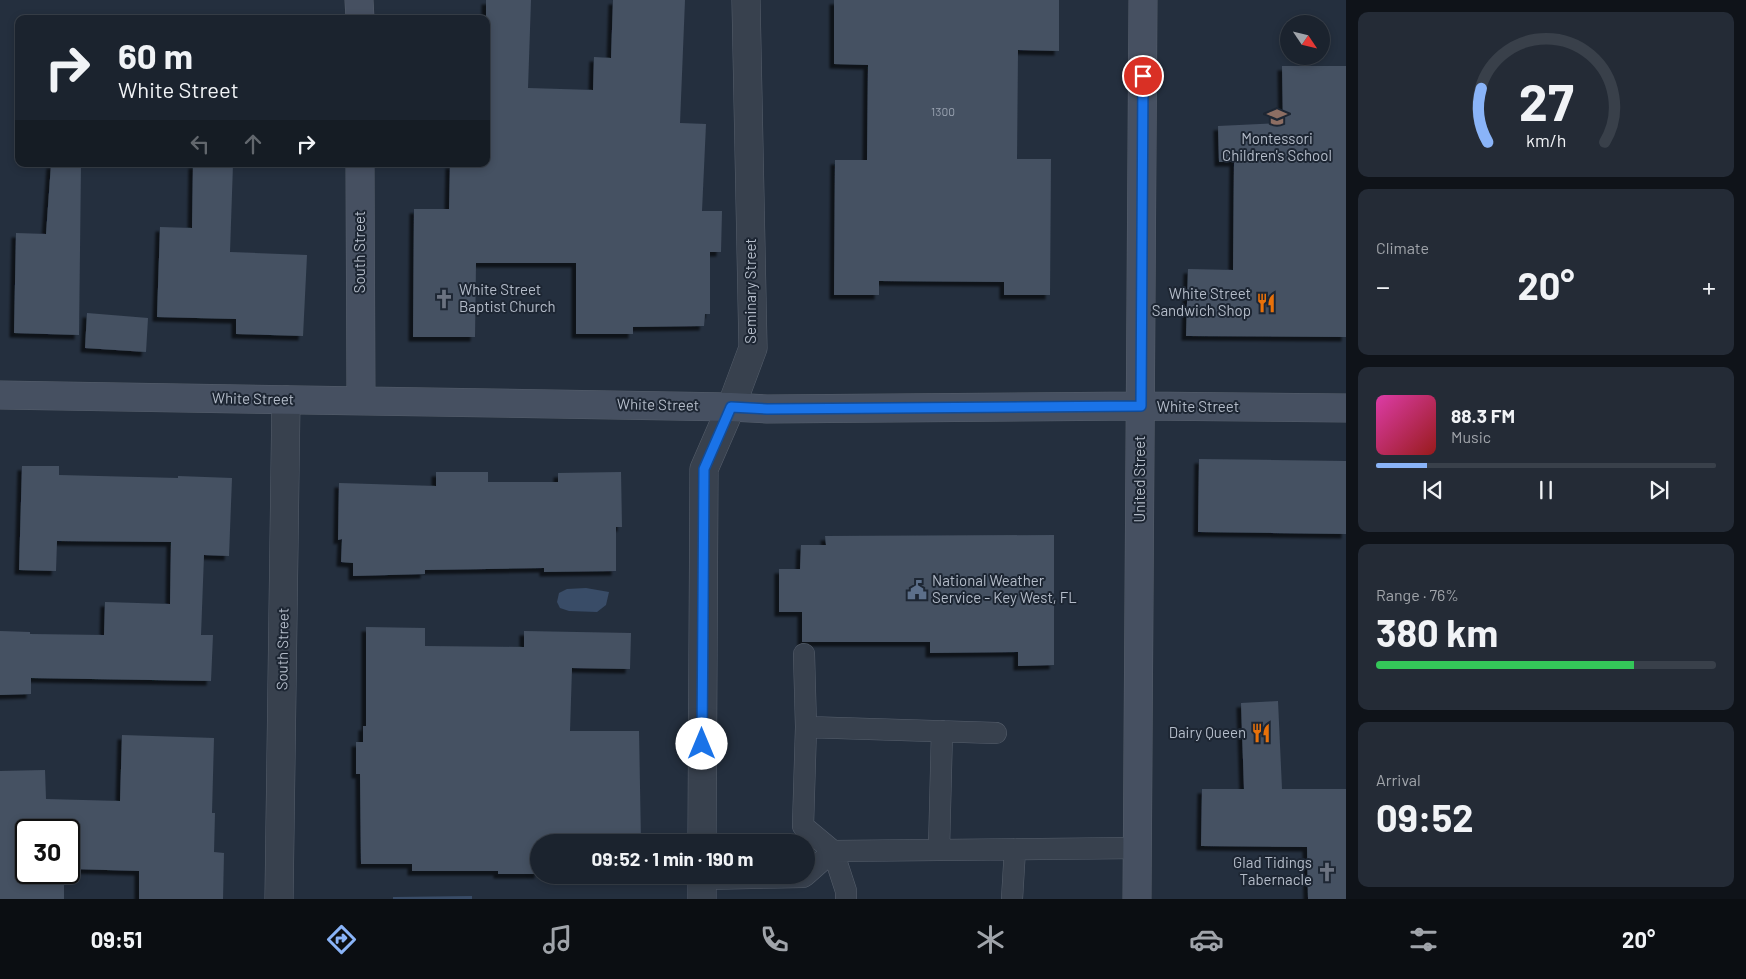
<!DOCTYPE html>
<meta charset="utf-8">
<style>
body{margin:0;font-family:Barlow,sans-serif;background:#242b36;color:#f1f3f6;height:100vh;display:flex;flex-direction:column;font-size:19px;white-space:nowrap}
*{box-sizing:border-box;margin:0}
p{font-size:16px;color:#a0a4aa}
.icon{flex:none;width:28px;height:28px;fill:none;stroke:currentColor;stroke-width:2;stroke-linecap:round;stroke-linejoin:round}
.map{position:relative;flex:1;overflow:hidden}
.sheet{display:flex;flex-direction:column;gap:12px;padding:12px;background:#0f1319;width:400px}
.sheet>*{flex:none}
.guide{position:absolute;left:15px;top:15px;width:475px;height:152px;border-radius:10px;box-shadow:0 2px 8px #0003,0 0 0 1px #39404a;background:#1b232e;color:#f1f3f6;overflow:hidden}
.needle{width:32px;rotate:125deg}
.buttons{position:absolute;left:1280px;top:15px;display:grid;gap:10px}
.buttons a{display:grid;place-items:center;width:50px;height:50px;border-radius:50%;background:#1b232e;box-shadow:0 2px 8px #0003,0 0 0 1px #39404a;font-size:25px}
.speed{position:absolute;left:15px;top:819px;display:flex;gap:10px;font-size:25px;font-weight:700;text-align:center}
.speed>*{display:grid;place-content:center;width:65px;height:65px;border-radius:50%;background:#1b232e;box-shadow:0 2px 8px #0003,0 0 0 1px #39404a;line-height:1}
.speed .limit{border:2px solid #111;border-radius:8px;background:#fff;color:#111}
.pin{position:absolute;display:grid;place-items:center;width:42px;height:42px;color:#fff;margin:-21px;border:2px solid #fff;border-radius:50%;box-shadow:0 1px 5px #0007}
.me{position:absolute;width:55px;margin:-28px;rotate:0deg;stroke-linejoin:round;filter:drop-shadow(0 0 4px #0008)}
.turn{display:flex;align-items:center;gap:18px;height:105px;padding:0 20px;font-size:22px}
.turn .icon{width:65px;height:65px;stroke-width:2.5}
.turn b{display:block;font-size:35px;line-height:42px}
.lanes{display:flex;align-items:center;height:48px;padding:0 20px;background:#0003;justify-content:center;gap:25px;direction:ltr}
.lanes .off{opacity:.35}
.big{font-size:38px;font-weight:700;line-height:1.1}
.sheet .tile{flex:1;display:flex;flex-direction:column;justify-content:center;gap:8px;min-width:0;padding:0 18px;border-radius:10px;background:#242b36}
.sheet .dial{align-items:center;gap:0}
.dial svg{height:130px;overflow:visible;fill:none;stroke:#39404a;stroke-width:7;stroke-linecap:round;text-anchor:middle}
.dial text{fill:#f1f3f6;stroke:none}
.song{display:flex;align-items:center;gap:15px}
.cover{width:60px;height:60px;border-radius:8px;background:linear-gradient(135deg,hsl(320 70% 55%),hsl(0 70% 35%))}
.played{height:5px;border-radius:2px;background:linear-gradient(90deg,#8ab4f8 15%,#39404a 15%)}
.keys{display:flex;justify-content:space-around;direction:ltr}
.heat{display:flex;justify-content:space-between;align-items:center;font-size:28px;direction:ltr}
.charge{height:8px;border-radius:4px;background:linear-gradient(90deg,#34c759 76%,#39404a 0)}
.trip{position:absolute;left:530px;top:834px;width:285px;height:50px;border-radius:25px;background:#1b232e;box-shadow:0 2px 8px #0003,0 0 0 1px #39404a;font-weight:700;line-height:50px;text-align:center}
.tab-bar{display:flex;height:80px;justify-content:space-around;align-items:center;background:#0b0e12;color:#a0a4aa}
.tab-bar .icon{width:35px;height:35px}
.tab-bar .selected{color:#8ab4f8}
.tab-bar b{font-size:22px;color:#f1f3f6}
main{display:flex;flex:1;min-height:0}
.map>svg:first-child{display:block}
.water{fill:#394c67}
.building{fill:#455162;fill-rule:evenodd;filter:url(#shadow)}
.lines{fill:none;stroke-linecap:round;stroke-linejoin:round}
.lane-casing{stroke:#565f6c;stroke-width:22}
.street-casing{stroke:#565f6c;stroke-width:29}
.secondary-casing{stroke:#565f6c;stroke-width:29}
.lane{stroke:#38414e;stroke-width:21}
.street{stroke:#38414e;stroke-width:28}
.secondary{stroke:#465061;stroke-width:28}
.route-casing{stroke:#114b97;stroke-width:12}
.route{stroke:#1a73e8;stroke-width:9}
.labels{text-anchor:middle;stroke-width:4;stroke-linejoin:round;paint-order:stroke}
.number-label{font-size:12px;fill:#98a1af}
.poi-label{font-size:15px;fill:#b4bcc9;stroke:#1d2633;text-anchor:end}
.street-label{font-size:15px;fill:#b4bcc9;stroke:#1d2633}
</style>
<main>
<div class="map">
<svg width="1346" height="899" viewBox="0 0 1346 899">
<defs>
<filter id="shadow"><feDropShadow dx="-4.5" dy="4.5" stdDeviation="1" flood-color="#0009"/></filter>
</defs>
<rect width="100%" height="100%" fill="#242f3e"/>
<!-- water -->
<path class="water" d="M 586,588 L 609,592 L 606,605 L 597,612 L 569,611 L 560,608 L 557,602 L 559,593 L 567,589 Z
M 472,896 L 472,899 L 393,899 L 393,897 Z"/>
<!-- building -->
<path class="building" d="M 486,0 L 531,0 L 528,88 L 593,90 L 594,57 L 611,58 L 613,0 L 685,0 L 680,123 L 706,124 L 702,211 L 722,211 L 721,252 L 710,252 L 710,314 L 705,314 L 704,326 L 633,327 L 633,334 L 576,334 L 576,263 L 476,263 L 475,337 L 413,337 L 414,209 L 449,209 L 450,164 L 486,164 Z
M 834,0 L 1059,0 L 1059,51 L 1018,50 L 1017,159 L 1051,159 L 1050,295 L 1004,295 L 1004,282 L 879,281 L 879,295 L 834,295 L 835,160 L 867,160 L 868,65 L 834,64 Z
M 1282,66 L 1346,66 L 1346,337 L 1186,336 L 1188,269 L 1233,270 L 1234,162 L 1219,162 L 1218,126 L 1283,123 Z
M 51,164 L 81,164 L 79,335 L 14,333 L 16,233 L 46,234 Z
M 193,164 L 233,164 L 230,252 L 307,255 L 303,336 L 236,334 L 236,319 L 157,317 L 160,227 L 192,228 Z
M 87,313 L 148,318 L 146,352 L 85,348 Z
M 1199,459 L 1346,461 L 1346,534 L 1198,532 Z
M 22,466 L 59,466 L 59,475 L 178,478 L 178,476 L 232,478 L 229,556 L 204,555 L 201,635 L 213,635 L 211,681 L 31,678 L 31,694 L 0,695 L 0,631 L 30,632 L 30,634 L 104,635 L 105,602 L 170,604 L 171,542 L 57,541 L 56,571 L 19,570 Z
M 436,472 L 488,472 L 488,482 L 558,482 L 558,473 L 621,472 L 622,527 L 616,527 L 616,571 L 544,572 L 544,568 L 425,570 L 425,574 L 353,576 L 353,563 L 341,562 L 342,539 L 338,540 L 339,483 L 436,486 Z
M 1054,535 L 1054,665 L 1018,666 L 1018,652 L 930,653 L 930,642 L 802,642 L 802,612 L 779,612 L 779,569 L 800,569 L 801,545 L 826,545 L 825,536 Z
M 366,627 L 425,628 L 425,646 L 524,647 L 524,631 L 631,633 L 630,669 L 572,668 L 570,731 L 639,731 L 641,842 L 539,842 L 539,874 L 498,874 L 498,871 L 412,871 L 412,864 L 361,864 L 360,774 L 356,774 L 356,742 L 363,742 L 363,726 L 366,726 Z
M 1278,701 L 1282,789 L 1346,789 L 1346,899 L 1308,899 L 1307,847 L 1201,846 L 1202,789 L 1244,789 L 1241,703 Z
M 122,735 L 214,738 L 212,813 L 215,813 L 214,852 L 224,853 L 223,899 L 139,899 L 139,871 L 73,869 L 73,875 L 64,875 L 64,899 L 0,899 L 0,771 L 45,770 L 46,799 L 120,801 ZM 26,830 L 69,830 L 69,872 L 26,872 Z"/>
<g class="lines">
<defs>
<path id="lane" d="M 804,654 L 806,727
M 939,849 L 942,731
M 806,875 L 833,851 L 1138,848
M 702,879 L 803,877 L 806,875
M 846,899 L 846,891 L 833,851 L 803,826 L 806,727 L 996,733
M 1012,899 L 1015,849"/>
<path id="street" d="M 702,842 L 704,469 L 731,407 L 753,348 L 746,0
M 279,899 L 286,400
M 702,899 L 702,875"/>
<path id="secondary" d="M 359,0 L 360,19
M 360,164 L 361,400
M 0,395 L 731,407 L 767,409 L 1141,406 L 1346,408
M 1137,899 L 1143,0"/>
</defs>
<!-- lane casing -->
<use href="#lane" class="lane-casing"/>
<!-- street casing -->
<use href="#street" class="street-casing"/>
<!-- secondary casing -->
<use href="#secondary" class="secondary-casing"/>
<!-- lane -->
<use href="#lane" class="lane"/>
<!-- street -->
<use href="#street" class="street"/>
<!-- secondary -->
<use href="#secondary" class="secondary"/>
</g>
<g class="lines">
<defs>
<path id="route" d="M 702,744 L 704,469 L 731,407 L 767,409 L 1141,406 L 1143,76"/>
</defs>
<!-- route casing -->
<use href="#route" class="route-casing"/>
<!-- route -->
<use href="#route" class="route"/>
</g>
<!-- icons -->
<defs>
<symbol id="school-bare" viewBox="-9 -9 18 18"><path d="M0-5L7-2L0 1L-7-2ZM-4 1L0 2.5L4 1V4Q0 6-4 4Z" fill="#8d6e63" stroke="#1d2633" stroke-width="2.5" paint-order="stroke"/></symbol>
<symbol id="church-bare" viewBox="-9 -9 18 18"><path d="M-1.2-6h2.4v3.5h3.3v2.4h-3.3V6h-2.4V-.1h-3.3v-2.4h3.3Z" fill="#6b7280" stroke="#1d2633" stroke-width="2.5" paint-order="stroke"/></symbol>
<symbol id="restaurant-bare" viewBox="-9 -9 18 18"><path d="M-5-6h1v4h1v-4h1v4h1v-4h1v5L-1.5 .5V6h-2V.5L-5-1ZM5-6V6H3V1.5H1.5Q1.5-4 5-6Z" fill="#e8710a" stroke="#1d2633" stroke-width="2.5" paint-order="stroke"/></symbol>
<symbol id="civic-bare" viewBox="-9 -9 18 18"><path d="M-.6-6.5H3V-4.5H.6V-3L4-1V1h2V6H-6V1h2V-1L-.6-3ZM-1.2 2.5V6h2.4V2.5Z" fill="#5c6f8a" stroke="#1d2633" stroke-width="2.5" paint-order="stroke"/></symbol>
</defs>
<g fill-rule="evenodd">
<use href="#school-bare" x="1263" y="103" width="28" height="28"/>
<use href="#church-bare" x="430" y="285" width="28" height="28"/>
<use href="#restaurant-bare" x="1252" y="289" width="28" height="28"/>
<use href="#civic-bare" x="903" y="576" width="28" height="28"/>
<use href="#restaurant-bare" x="1247" y="719" width="28" height="28"/>
<use href="#church-bare" x="1313" y="858" width="28" height="28"/>
</g>
<g class="labels">
<!-- number labels -->
<g class="number-label">
<text x="943" y="116">1300</text>
</g>
<!-- poi labels -->
<g class="poi-label">
<text x="1277" y="144" text-anchor="middle">Montessori<tspan x="1277" dy="17">Children's School</tspan></text>
<text x="459" y="295" text-anchor="start">White Street<tspan x="459" dy="17">Baptist Church</tspan></text>
<text x="1251" y="299">White Street<tspan x="1251" dy="17">Sandwich Shop</tspan></text>
<text x="932" y="586" text-anchor="start">National Weather<tspan x="932" dy="17">Service - Key West, FL</tspan></text>
<text x="1246" y="738">Dairy Queen</text>
<text x="1312" y="868">Glad Tidings<tspan x="1312" dy="17">Tabernacle</tspan></text>
</g>
<!-- street labels -->
<g class="street-label">
<text transform="translate(360 252) rotate(-90)" y="5">South Street</text>
<text transform="translate(751 291) rotate(-90)" y="5">Seminary Street</text>
<text transform="translate(253 399) rotate(1)" y="5">White Street</text>
<text transform="translate(658 405) rotate(1)" y="5">White Street</text>
<text x="1198" y="412">White Street</text>
<text transform="translate(1140 479) rotate(-90)" y="5">United Street</text>
<text transform="translate(283 649) rotate(-89)" y="5">South Street</text>
</g>
</g>
</svg>
<div class="buttons">
<a><svg class="needle" viewBox="-14 -14 28 28"><path d="M0-13l5 13h-10z" fill="#e53935"/><path d="M0 13l5-13h-10z" fill="#a0a4aa"/></svg></a>
</div>
<div class="speed"><div class="limit">30</div></div>
<div class="pin" style="left:1143px;top:76px;background:#d93025"><svg class="icon" aria-label="arrive" viewBox="0 0 24 24"><path d="M6 21V4h12l-3 4 3 4H6"/></svg></div>
<svg class="me" style="left:702px;top:744px" viewBox="-20 -20 40 40"><circle r="19" fill="#fff"/><path d="M0-13L10 11 0 6-10 11z" fill="#1a73e8"/></svg>
<div class="trip">09:52 · 1 min · 190 m</div>
<div class="guide">
<div class="turn"><svg class="icon" aria-label="right" viewBox="0 0 24 24"><path d="M7 20v-9h11M14 6l5 5-5 5"/></svg><div><b>60 m</b>White Street</div></div>
<div class="lanes"><svg class="icon off" aria-label="left" viewBox="0 0 24 24"><path d="M17 20v-9H6M10 6l-5 5 5 5"/></svg><svg class="icon off" aria-label="ahead" viewBox="0 0 24 24"><path d="M12 20V5M6 11l6-6 6 6"/></svg><svg class="icon" aria-label="right" viewBox="0 0 24 24"><path d="M7 20v-9h11M14 6l5 5-5 5"/></svg></div>
</div>
</div>
<section class="sheet">
<div class="tile dial"><svg viewBox="0 0 100 80">
<path d="M14 69A42 42 0 1 1 86 69"/>
<path d="M14 69A42 42 0 0 1 10 36" stroke="#8ab4f8"/>
<text x="50" y="56" font-size="32" font-weight="700">27</text>
<text x="50" y="72" font-size="11">km/h</text>
</svg></div>
<div class="tile"><p>Climate</p>
<div class="heat"><a>−</a><b class="big">20°</b><a>+</a></div>
</div>
<div class="tile">
<div class="song"><i class="cover"></i><div><b>88.3 FM</b><p>Music</p></div></div>
<div class="played"></div>
<div class="keys"><svg class="icon" aria-label="previous" viewBox="0 0 24 24"><path d="M18 5L8 12l10 7zM5 5v14"/></svg><svg class="icon" aria-label="pause" viewBox="0 0 24 24"><path d="M8 5v14M16 5v14"/></svg><svg class="icon" aria-label="next" viewBox="0 0 24 24"><path d="M6 5l10 7-10 7zM19 5v14"/></svg></div>
</div>
<div class="tile"><p>Range · 76%</p><b class="big">380 km</b><div class="charge"></div></div>
<div class="tile"><p>Arrival</p><b class="big">09:52</b></div>
</section>
</main>
<nav class="tab-bar">
<b>09:51</b>
<svg class="icon selected" aria-label="directions" viewBox="0 0 24 24"><path d="M12 3l9 9-9 9-9-9zM9 14v-3h6M13 9l2 2-2 2"/></svg>
<svg class="icon" aria-label="music" viewBox="0 0 24 24"><path d="M9 18V5l10-2v13"/><circle cx="6" cy="18" r="3"/><circle cx="16" cy="16" r="3"/></svg>
<svg class="icon" aria-label="phone" viewBox="0 0 24 24"><path d="M5 4h4l2 5-3 2q2 4 5 5l2-3 5 2v4C11 20 4 13 5 4z"/></svg>
<svg class="icon" aria-label="climate" viewBox="0 0 24 24"><path d="M12 3v18M4 7l16 10M4 17L20 7"/></svg>
<svg class="icon" aria-label="car" viewBox="0 0 24 24"><path d="M5 17H2v-5l4-1 3-4h7l3 4 3 1v5h-3M9 17h6M6 11h13"/><circle cx="7" cy="17" r="2"/><circle cx="17" cy="17" r="2"/></svg>
<svg class="icon" aria-label="filters" viewBox="0 0 24 24"><path d="M4 7h16M4 17h16"/><circle cx="9" cy="7" r="2"/><circle cx="15" cy="17" r="2"/></svg>
<b>20°</b>
</nav>
